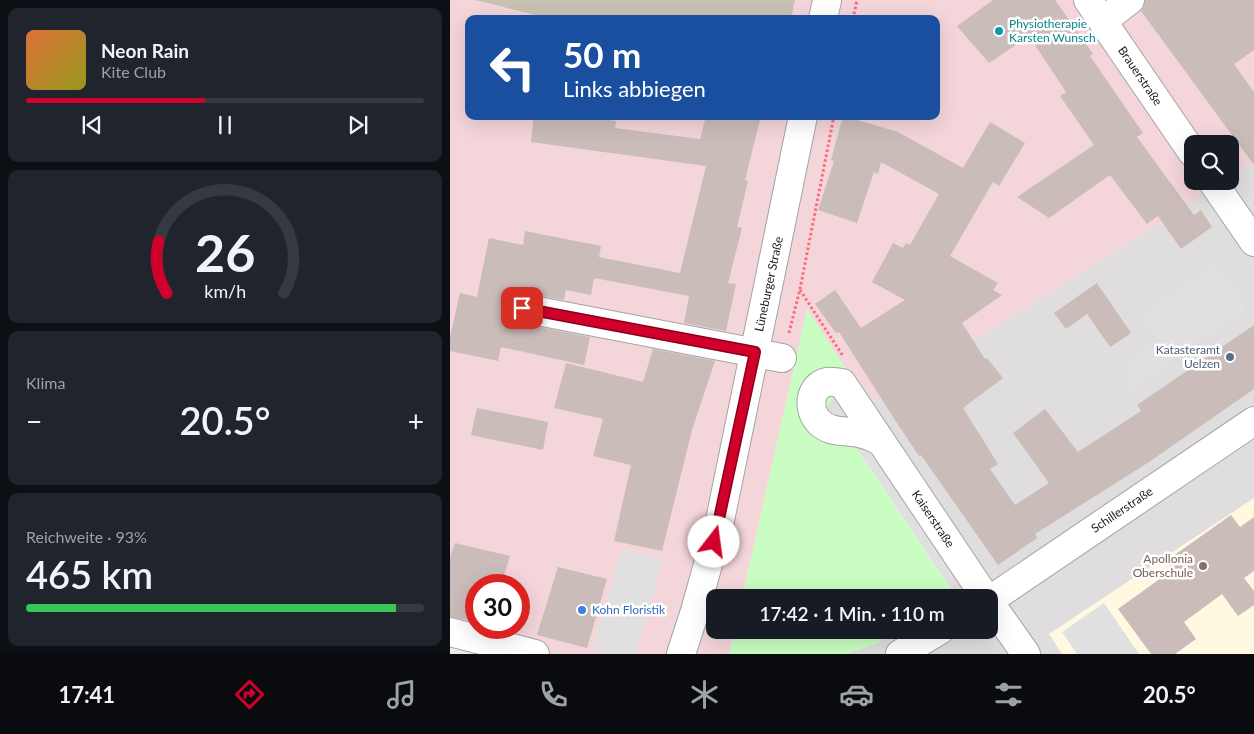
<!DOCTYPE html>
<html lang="de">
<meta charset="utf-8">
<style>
body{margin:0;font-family:Lato,sans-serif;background:#20242c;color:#f1f3f6;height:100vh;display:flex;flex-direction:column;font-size:19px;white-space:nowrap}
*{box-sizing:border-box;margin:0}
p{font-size:16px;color:#9ea1a6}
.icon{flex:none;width:28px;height:28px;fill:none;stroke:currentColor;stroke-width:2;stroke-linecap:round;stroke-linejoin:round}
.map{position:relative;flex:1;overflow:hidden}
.drawer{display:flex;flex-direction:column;gap:8px;padding:8px;background:#0d0f14;width:450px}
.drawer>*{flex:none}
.banner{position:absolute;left:15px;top:15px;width:475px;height:105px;border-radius:10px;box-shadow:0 5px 20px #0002;background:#1a4fa0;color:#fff;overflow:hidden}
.fabs{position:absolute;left:734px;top:135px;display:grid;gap:10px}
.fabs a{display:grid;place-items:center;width:55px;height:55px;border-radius:10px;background:#171b24;box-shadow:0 5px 20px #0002;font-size:25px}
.speed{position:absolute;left:15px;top:574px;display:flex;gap:10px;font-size:25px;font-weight:700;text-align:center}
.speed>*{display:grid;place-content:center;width:65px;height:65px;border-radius:50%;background:#171b24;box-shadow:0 5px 20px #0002;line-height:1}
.speed .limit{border:8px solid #d22;background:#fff;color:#111}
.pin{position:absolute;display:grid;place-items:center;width:42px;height:42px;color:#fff;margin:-21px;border-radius:10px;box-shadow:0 2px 8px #0006}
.me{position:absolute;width:55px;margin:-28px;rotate:15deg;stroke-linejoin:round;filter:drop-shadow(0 0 4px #0008)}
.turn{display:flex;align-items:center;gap:18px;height:105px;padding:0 15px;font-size:22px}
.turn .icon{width:65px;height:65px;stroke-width:2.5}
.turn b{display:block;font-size:35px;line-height:42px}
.big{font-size:38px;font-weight:600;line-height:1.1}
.drawer .card{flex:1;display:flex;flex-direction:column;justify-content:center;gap:8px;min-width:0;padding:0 18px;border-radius:10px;background:#20242c}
.drawer .dial{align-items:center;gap:0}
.dial svg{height:130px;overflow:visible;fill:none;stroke:#363941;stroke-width:7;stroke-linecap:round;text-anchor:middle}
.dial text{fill:#f1f3f6;stroke:none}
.song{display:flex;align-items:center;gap:15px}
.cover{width:60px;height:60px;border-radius:8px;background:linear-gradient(135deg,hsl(20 70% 55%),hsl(60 70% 35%))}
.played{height:5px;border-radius:2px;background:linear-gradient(90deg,#d1002a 45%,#363941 45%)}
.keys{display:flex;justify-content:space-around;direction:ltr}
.heat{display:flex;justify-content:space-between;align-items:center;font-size:28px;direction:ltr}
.charge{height:8px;border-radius:4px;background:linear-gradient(90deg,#34c759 93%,#363941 0)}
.trip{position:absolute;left:256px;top:589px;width:292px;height:50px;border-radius:10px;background:#171b24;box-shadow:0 5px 20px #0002;font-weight:600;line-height:50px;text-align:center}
.tabs{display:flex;height:80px;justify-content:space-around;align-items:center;background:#090b0e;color:#9ea1a6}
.tabs .icon{width:35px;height:35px}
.tabs .current{color:#d1002a}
.tabs b{font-size:22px;color:#f1f3f6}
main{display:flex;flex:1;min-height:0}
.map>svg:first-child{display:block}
.residential{fill:#dfddde}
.commercial{fill:#f3d5da;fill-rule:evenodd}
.education{fill:#fff9e2}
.construction{fill:#c7c2b1}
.park{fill:#c9fdc2}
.parking{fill:#e0e0e0}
.building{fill:#cabcb9}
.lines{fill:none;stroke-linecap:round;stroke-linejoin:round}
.minor-casing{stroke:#a4a4a4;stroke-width:30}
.path{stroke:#ff6a79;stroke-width:3;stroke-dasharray:2.5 2.5;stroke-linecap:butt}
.minor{stroke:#fff;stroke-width:28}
.route-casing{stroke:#88001b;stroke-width:12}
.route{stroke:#d1002a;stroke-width:9}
.culture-dot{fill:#0f9aa8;stroke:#fff;stroke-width:2}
.service-dot{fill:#5c6f8a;stroke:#fff;stroke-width:2}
.education-dot{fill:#8d6e63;stroke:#fff;stroke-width:2}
.shop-dot{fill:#3f7fe0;stroke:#fff;stroke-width:2}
.labels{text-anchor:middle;stroke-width:5;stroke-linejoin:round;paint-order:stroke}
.culture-label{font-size:12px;fill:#0d838f;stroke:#fff;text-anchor:start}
.street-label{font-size:12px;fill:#202020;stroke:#fff}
.service-label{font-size:12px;fill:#4e5e75;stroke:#fff;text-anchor:end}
.education-label{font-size:12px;fill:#785e54;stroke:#fff;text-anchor:end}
.shop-label{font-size:12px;fill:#366cbe;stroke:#fff;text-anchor:start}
</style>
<main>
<section class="drawer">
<div class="card">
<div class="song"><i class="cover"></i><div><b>Neon Rain</b><p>Kite Club</p></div></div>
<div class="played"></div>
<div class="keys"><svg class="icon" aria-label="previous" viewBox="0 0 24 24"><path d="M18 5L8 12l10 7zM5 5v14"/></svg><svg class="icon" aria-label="pause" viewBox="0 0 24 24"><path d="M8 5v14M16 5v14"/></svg><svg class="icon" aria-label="next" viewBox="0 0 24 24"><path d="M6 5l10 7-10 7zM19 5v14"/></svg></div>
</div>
<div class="card dial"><svg viewBox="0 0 100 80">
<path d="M14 69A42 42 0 1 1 86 69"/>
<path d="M14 69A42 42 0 0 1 9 37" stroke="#d1002a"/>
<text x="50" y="56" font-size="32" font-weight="700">26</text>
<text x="50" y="72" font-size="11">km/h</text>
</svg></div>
<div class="card"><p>Klima</p>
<div class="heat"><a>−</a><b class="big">20.5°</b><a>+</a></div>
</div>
<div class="card"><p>Reichweite · 93%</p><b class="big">465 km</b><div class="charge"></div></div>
</section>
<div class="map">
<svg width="804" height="654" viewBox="0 0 804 654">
<rect width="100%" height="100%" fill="#f1ece6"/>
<!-- residential -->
<path class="residential" d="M 804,161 L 804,654 L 396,654 L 428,643 L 445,630 L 540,630 L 540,598 L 487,597 L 513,578 L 422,443 L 409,452 L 371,414 L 400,375 L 427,402 L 776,181 L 780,181 L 780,178 Z"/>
<!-- commercial -->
<path class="commercial" d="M 0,0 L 25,0 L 100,19 L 19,19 L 19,116 L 486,116 L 486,19 L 341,19 L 345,0 L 804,0 L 804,161 L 780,178 L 780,144 L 742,144 L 742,181 L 776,181 L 427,402 L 400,375 L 357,310 L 292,597 L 265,598 L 265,630 L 285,630 L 279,654 L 98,654 L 0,635 ZM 26,585 L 69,585 L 69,628 L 26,628 Z"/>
<!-- education -->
<path class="education" d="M 804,498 L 804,654 L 612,654 L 599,634 Z"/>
<!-- construction -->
<path class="construction" d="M 25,0 L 345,0 L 341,19 L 100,19 Z"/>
<!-- park -->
<path class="park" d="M 357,309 L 400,375 L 371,414 L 409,452 L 500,587 L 487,597 L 292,598 Z
M 285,630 L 445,630 L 428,643 L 396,654 L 279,654 Z"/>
<!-- parking -->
<path class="parking" d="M 766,265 L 796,308 L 677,392 L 676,364 L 709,341 L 692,317 Z
M 422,443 L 513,578 L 500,587 L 409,452 Z
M 172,548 L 213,560 L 185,654 L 158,654 L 143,649 Z
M 654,603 L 689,654 L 627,654 L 612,632 Z"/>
<!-- building -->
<path class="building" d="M 543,0 L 605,0 L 643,54 L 640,56 L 693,133 L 687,137 L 744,215 L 751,210 L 762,227 L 731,249 L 708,216 L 697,224 L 660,175 L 599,218 L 567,197 L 644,145 L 610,96 L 616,92 L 579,36 L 539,63 L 507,26 Z
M 695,0 L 804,0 L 804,50 L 784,64 L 804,92 L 804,165 L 691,11 L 694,6 Z
M 84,116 L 129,116 L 166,121 L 165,128 L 250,139 L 256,116 L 311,116 L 295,180 L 298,181 L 287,227 L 292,228 L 278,283 L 286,284 L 276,331 L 234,323 L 239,296 L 144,278 L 141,295 L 116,290 L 114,300 L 75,293 L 67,293 L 61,297 L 57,306 L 57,314 L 61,319 L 69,323 L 140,337 L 134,365 L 51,347 L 48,361 L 0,351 L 0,337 L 10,293 L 27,297 L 39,238 L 73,245 L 75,231 L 151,246 L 149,257 L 230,273 L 256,166 L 81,142 Z
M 393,116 L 448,132 L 513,168 L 540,122 L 575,143 L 549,186 L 543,182 L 500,256 L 548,283 L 543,290 L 552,295 L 512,323 L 535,359 L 537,358 L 553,378 L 513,408 L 548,464 L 540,469 L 565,505 L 599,483 L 563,433 L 595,409 L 628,452 L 691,411 L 687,405 L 804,325 L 804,389 L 699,462 L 585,534 L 587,538 L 548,565 L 471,455 L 469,456 L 445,420 L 389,332 L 386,333 L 365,304 L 385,290 L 411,328 L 455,300 L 422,282 L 443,243 L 453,248 L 456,243 L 460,245 L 489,194 L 431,162 L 428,174 L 424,172 L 407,223 L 368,210 L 384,161 L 381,160 Z
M 647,283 L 681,333 L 660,347 L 637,314 L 616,329 L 604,313 Z
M 203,349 L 265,361 L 242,430 L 212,551 L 164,541 L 181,465 L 143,456 L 153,419 L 104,408 L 116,363 L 193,382 Z
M 27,408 L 98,422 L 93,450 L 21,435 Z
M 781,515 L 790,527 L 804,517 L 804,571 L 794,578 L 804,591 L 804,605 L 788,616 L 772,594 L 734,622 L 746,639 L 725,654 L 701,654 L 668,609 L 722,570 L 716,561 Z
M 5,543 L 60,556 L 51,585 L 26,585 L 26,621 L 0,617 L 0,557 Z
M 108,567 L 157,579 L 137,648 L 87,635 Z"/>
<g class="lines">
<defs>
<path id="minor" d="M 638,0 L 742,152
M 373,19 L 377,0
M 653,21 L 680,0
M 762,181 L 804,242
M 72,308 L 332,358
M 430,441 C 425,439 421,436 416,435 C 400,429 382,435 369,422 C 357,410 359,386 377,382 C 382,381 388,383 392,383 L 536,598
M 540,600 L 804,421
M 540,603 L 576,654
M 0,632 L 85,654
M 231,654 L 245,611 L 269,525 L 353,116
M 450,654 L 490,630"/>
</defs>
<!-- minor casing -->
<use href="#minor" class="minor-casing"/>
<!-- path -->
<path class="path" d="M 403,19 L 407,0
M 350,290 L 393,356
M 339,333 L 350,289 L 384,116"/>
<!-- minor -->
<use href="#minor" class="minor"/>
</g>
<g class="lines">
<defs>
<path id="route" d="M 72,308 L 305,352 L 264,542"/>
</defs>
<!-- route casing -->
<use href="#route" class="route-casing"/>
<!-- route -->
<use href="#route" class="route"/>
</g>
<!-- markers -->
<circle class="culture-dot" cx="549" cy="31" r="5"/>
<circle class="service-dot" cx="780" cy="357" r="5"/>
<circle class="education-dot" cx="753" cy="566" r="5"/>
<circle class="shop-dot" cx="132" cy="610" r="5"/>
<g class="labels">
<!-- culture labels -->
<g class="culture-label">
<text x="559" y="28">Physiotherapie<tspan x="559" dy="14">Karsten Wunsch</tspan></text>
</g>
<!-- street labels -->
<g class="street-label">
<text transform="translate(690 76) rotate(56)" y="4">Brauerstraße</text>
<text transform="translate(319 284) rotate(-78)" y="4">Lüneburger Straße</text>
<text transform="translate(672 510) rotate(-34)" y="4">Schillerstraße</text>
<text transform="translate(483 519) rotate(56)" y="4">Kaiserstraße</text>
</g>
<!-- service labels -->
<g class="service-label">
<text x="770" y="354">Katasteramt<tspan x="770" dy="14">Uelzen</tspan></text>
</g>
<!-- education labels -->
<g class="education-label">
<text x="743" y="563">Apollonia<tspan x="743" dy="14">Oberschule</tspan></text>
</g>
<!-- shop labels -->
<g class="shop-label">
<text x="142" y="614">Kohn Floristik</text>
</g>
</g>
</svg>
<div class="fabs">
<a><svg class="icon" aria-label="search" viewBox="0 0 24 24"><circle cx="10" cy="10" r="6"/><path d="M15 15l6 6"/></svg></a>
</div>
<div class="speed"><div class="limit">30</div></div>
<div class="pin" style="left:72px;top:308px;background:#d93025"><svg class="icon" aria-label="arrive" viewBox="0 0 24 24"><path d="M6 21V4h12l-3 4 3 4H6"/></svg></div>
<svg class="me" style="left:264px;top:542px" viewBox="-20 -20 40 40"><circle r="19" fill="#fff"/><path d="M0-13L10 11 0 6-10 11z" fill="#d1002a"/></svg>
<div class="trip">17:42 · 1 Min. · 110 m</div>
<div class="banner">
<div class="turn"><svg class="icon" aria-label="left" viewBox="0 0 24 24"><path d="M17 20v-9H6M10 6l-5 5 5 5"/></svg><div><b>50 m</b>Links abbiegen</div></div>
</div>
</div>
</main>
<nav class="tabs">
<b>17:41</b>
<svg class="icon current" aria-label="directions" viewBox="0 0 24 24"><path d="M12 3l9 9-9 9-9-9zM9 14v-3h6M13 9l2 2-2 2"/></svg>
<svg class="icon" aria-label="music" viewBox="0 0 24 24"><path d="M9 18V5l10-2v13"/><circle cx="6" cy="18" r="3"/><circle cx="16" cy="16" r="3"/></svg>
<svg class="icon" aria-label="phone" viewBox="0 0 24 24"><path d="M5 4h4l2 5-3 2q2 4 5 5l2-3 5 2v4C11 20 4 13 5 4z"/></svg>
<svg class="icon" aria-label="climate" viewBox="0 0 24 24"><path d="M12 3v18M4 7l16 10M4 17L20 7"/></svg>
<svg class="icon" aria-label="car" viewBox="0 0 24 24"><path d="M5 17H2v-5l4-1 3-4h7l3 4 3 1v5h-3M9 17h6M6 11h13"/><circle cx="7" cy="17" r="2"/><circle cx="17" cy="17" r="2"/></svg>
<svg class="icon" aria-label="filters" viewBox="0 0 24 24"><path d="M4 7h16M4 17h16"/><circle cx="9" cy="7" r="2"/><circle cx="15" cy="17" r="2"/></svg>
<b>20.5°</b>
</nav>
